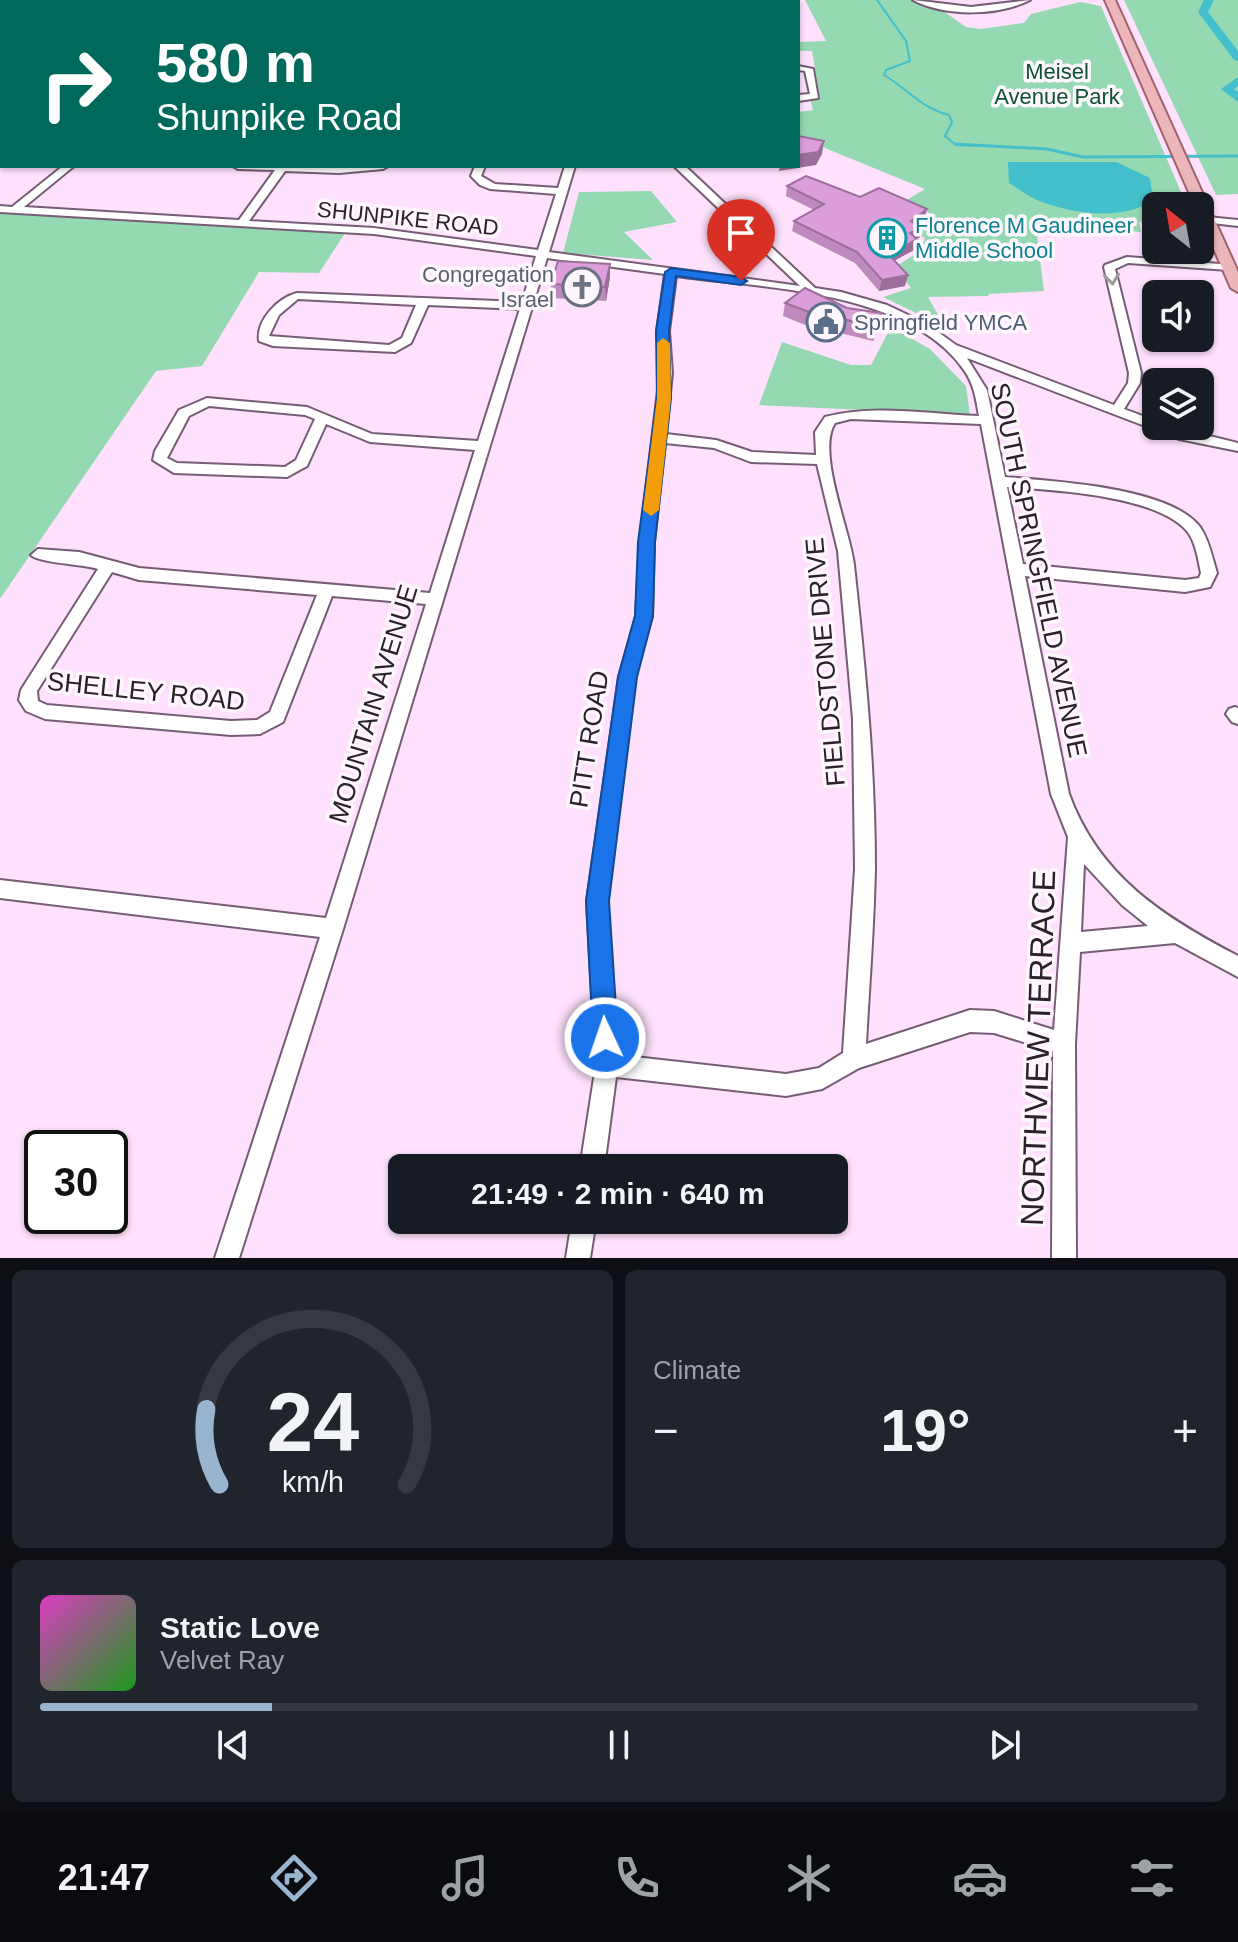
<!DOCTYPE html>
<meta charset="utf-8">
<style>
body{margin:0;font-family:Helvetica,sans-serif;background:#20242c;color:#f1f3f6;height:100vh;display:flex;flex-direction:column;font-size:30px;white-space:nowrap}
*{box-sizing:border-box;margin:0}
p{font-size:26px;color:#9ea1a6}
.icon{flex:none;width:44px;height:44px;fill:none;stroke:currentColor;stroke-width:2;stroke-linecap:round;stroke-linejoin:round}
.map{position:relative;height:1258px;overflow:hidden}
.details{display:flex;flex-direction:column;gap:12px;padding:12px;background:#0d0f14;flex:1}
.details>*{flex:none}
.guide{position:absolute;left:0px;top:0px;width:800px;height:168px;box-shadow:0 2px 6px #0004;background:#00695c;color:#fff;overflow:hidden}
.needle{width:52px;rotate:329deg}
.buttons{position:absolute;left:1142px;top:192px;display:grid;gap:16px}
.buttons a{display:grid;place-items:center;width:72px;height:72px;border-radius:12px;background:#171b24;box-shadow:0 2px 6px #0004;font-size:40px}
.speed{position:absolute;left:24px;top:1130px;display:flex;gap:16px;font-size:40px;font-weight:700;text-align:center}
.speed>*{display:grid;place-content:center;width:104px;height:104px;border-radius:50%;background:#171b24;box-shadow:0 2px 6px #0004;line-height:1}
.speed .limit{border:4px solid #111;border-radius:12px;background:#fff;color:#111}
.pin{position:absolute;display:grid;place-items:center;width:68px;height:68px;color:#fff;margin:-82px -34px;border-radius:50% 50% 50% 0;rotate:-45deg;box-shadow:0 0 8px #0007}
.pin .icon{rotate:45deg}
.me{position:absolute;width:88px;margin:-44px;rotate:357deg;stroke-linejoin:round;filter:drop-shadow(0 0 6px #0008)}
.turn{display:flex;align-items:center;gap:28px;height:168px;padding:0 24px;font-size:36px}
.turn .icon{width:104px;height:104px;stroke-width:2.5}
.turn b{display:block;font-size:56px;line-height:68px}
.big{font-size:60px;font-weight:600;line-height:1.1}
.details .widget{flex:1;display:flex;flex-direction:column;justify-content:center;gap:12px;min-width:0;padding:0 28px;border-radius:12px;background:#20242c}
.details .dial{align-items:center;gap:0}
.dial svg{height:208px;overflow:visible;fill:none;stroke:#363941;stroke-width:7;stroke-linecap:round;text-anchor:middle}
.dial text{fill:#f1f3f6;stroke:none}
.song{display:flex;align-items:center;gap:24px}
.cover{width:96px;height:96px;border-radius:12px;background:linear-gradient(135deg,hsl(310 70% 55%),hsl(120 70% 35%))}
.played{height:8px;border-radius:4px;background:linear-gradient(90deg,#99b4cf 20%,#363941 20%)}
.keys{display:flex;justify-content:space-around;direction:ltr}
.heat{display:flex;justify-content:space-between;align-items:center;font-size:44px;direction:ltr}
.details .tiles{flex:1;display:grid;gap:12px;grid-template-columns:1fr 1fr}
.widget:last-child{grid-column:span 2}
.trip{position:absolute;left:388px;top:1154px;width:460px;height:80px;border-radius:12px;background:#171b24;box-shadow:0 2px 6px #0004;font-weight:600;line-height:80px;text-align:center}
.tab-bar{display:flex;height:128px;justify-content:space-around;align-items:center;background:#090b0e;color:#9ea1a6}
.tab-bar .icon{width:56px;height:56px}
.tab-bar .selected{color:#99b4cf}
.tab-bar b{font-size:36px;color:#f1f3f6}
.map>svg:first-child{display:block}
.green{fill:#95d9b2}
.water{fill:#43c0cb}
.lines{fill:none;stroke-linecap:round;stroke-linejoin:round}
.stream-far1{stroke:#43c0cb;stroke-width:2}
.stream{stroke:#43c0cb;stroke-width:3}
.river{fill:#43c0cb;fill-rule:evenodd}
.minor-casing{stroke:#765c75;stroke-width:4}
.major-casing{stroke:#a0626b;stroke-width:4}
.minor{fill:#fff;fill-rule:evenodd}
.major{fill:#ecb6bb;fill-rule:evenodd}
.wall{fill:#be89bc}
.shaded-wall{fill:#9b6f99}
.building{fill:#dd9fdb;stroke:#9b6f99;stroke-width:2}
.oneway{stroke:#a09ba0}
.route{fill:#1a73e8;stroke:#114b97;stroke-width:2}
.slow{fill:#f59e0b}
.labels{text-anchor:middle;stroke-width:7;stroke-linejoin:round;paint-order:stroke}
.far-park-label{font-size:22px;fill:#0d5133;stroke:#fdf7fd}
.far-street-label{font-size:22px;fill:#2b202b;stroke:#fdf7fd}
.far-culture-label{font-size:22px;fill:#0d838f;stroke:#fdf7fd;text-anchor:start}
.far-worship-label{font-size:22px;fill:#5b616d;stroke:#fdf7fd;text-anchor:end}
.far-service-label{font-size:22px;fill:#4e5e75;stroke:#fdf7fd;text-anchor:start}
.street-label{font-size:26px;fill:#2b202b;stroke:#fdf7fd}
.near-street-label{font-size:32px;fill:#2b202b;stroke:#fdf7fd}
</style>
<div class="map">
<svg width="1238" height="1258" viewBox="0 0 1238 1258">
<rect width="100%" height="100%" fill="#ffe1fd"/>
<!-- green -->
<path class="green" d="M 805,0 L 916,0 L 939,8 L 966,27 L 981,29 L 1024,23 L 1031,14 L 1080,2 L 1101,6 L 1187,206 L 1156,206 L 1156,218 L 1139,222 L 1141,232 L 1070,227 L 1071,234 L 1037,235 L 1044,291 L 989,294 L 988,296 L 928,297 L 945,327 L 883,297 L 911,288 L 895,267 L 920,251 L 925,238 L 913,232 L 931,221 L 933,215 L 905,201 L 925,189 L 815,144 L 798,146 L 798,112 L 813,110 L 810,99 L 820,99 L 812,51 L 798,51 L 798,42 L 826,41 Z
M 1124,0 L 1238,0 L 1238,194 L 1216,195 Z
M 651,191 L 677,222 L 624,232 L 653,260 L 563,253 L 579,192 Z
M 0,211 L 346,232 L 319,273 L 259,272 L 202,366 L 156,371 L 0,599 Z
M 891,327 L 930,349 L 966,386 L 970,415 L 759,405 L 782,342 L 851,365 L 871,365 Z"/>
<!-- water -->
<path class="water" d="M 1008,162 L 1116,162 L 1150,178 L 1153,200 C 1124,221 1075,214 1042,202 C 1031,198 1019,189 1009,183 Z"/>
<g class="lines">
<!-- stream-far1 -->
<path class="stream-far1" d="M 877,0 L 906,41 L 910,61 L 886,70 L 884,75 C 909,90 921,108 949,115 L 952,122 L 945,136 L 956,145 L 982,146"/>
<!-- stream -->
<path class="stream" d="M 955,144 L 1047,149 L 1083,157 L 1238,156"/>
<!-- river -->
<path class="river" d="M 1204,0 L 1214,0 L 1208,12 L 1238,51 L 1238,61 L 1234,60 L 1198,12 Z
M 1238,77 L 1238,86 L 1234,89 L 1238,92 L 1238,102 L 1221,89 Z"/>
<defs>
<path id="minor" d="M 38,0 L 47,0 L 36,2 Z
M 141,0 L 149,0 L 139,2 Z
M 318,0 L 356,0 L 359,2 L 321,2 Z
M 608,0 L 616,0 L 616,2 L 608,2 Z
M 913,0 L 971,7 L 1030,0 C 998,16 945,17 913,0 Z
M 0,37 L 2,37 L 2,41 L 0,41 Z
M 798,66 L 813,69 L 818,98 L 798,101 L 798,95 L 810,94 L 805,71 L 798,70 Z
M 0,68 L 2,68 L 2,72 L 0,72 Z
M 0,103 L 2,103 L 2,109 L 0,109 Z
M 0,148 L 2,148 L 2,154 L 0,154 Z
M 63,166 L 74,166 L 24,207 L 239,220 L 275,170 L 238,169 L 233,166 L 388,166 L 383,169 L 339,173 L 285,171 L 249,221 L 374,228 L 538,250 L 556,194 L 490,189 L 480,185 L 471,176 L 475,166 L 485,166 L 481,176 L 495,184 L 558,188 L 565,166 L 575,166 L 549,252 L 800,286 L 674,166 L 685,166 L 815,288 L 841,292 L 887,305 L 927,324 L 956,345 L 1114,405 L 1128,383 L 1129,373 L 1104,267 L 1105,265 L 1127,257 L 1233,265 L 1234,267 L 1229,270 L 1128,263 L 1115,269 L 1141,373 L 1140,383 L 1124,409 L 1156,421 L 1156,426 L 1169,426 L 1238,443 L 1238,451 L 1179,439 L 967,358 L 987,390 L 1005,477 C 1052,481 1170,487 1200,527 C 1209,540 1212,557 1217,573 L 1210,587 L 1185,592 L 1025,576 L 1069,794 C 1099,876 1163,917 1238,956 L 1238,977 L 1175,943 L 1080,952 L 1075,1044 L 1076,1258 L 1052,1258 L 1053,1051 L 994,1033 L 970,1032 L 859,1068 L 822,1089 L 786,1096 L 616,1077 L 604,1168 L 580,1168 L 596,1065 L 587,901 L 619,677 L 636,616 L 640,542 L 660,373 L 657,331 L 665,274 L 547,258 L 343,929 L 239,1258 L 215,1258 L 320,937 L 0,898 L 0,880 L 326,918 L 426,604 L 332,596 L 283,722 L 260,734 L 231,735 L 45,719 L 26,711 L 19,700 L 21,690 L 98,569 C 82,564 39,563 31,555 L 38,549 L 79,552 L 139,568 L 430,593 L 475,450 L 370,442 L 326,424 L 307,466 L 287,477 L 174,473 L 153,460 L 155,451 L 179,410 L 207,398 L 307,407 L 372,434 L 478,441 L 520,309 L 428,305 L 411,343 L 395,352 L 273,346 L 259,341 C 256,320 278,298 297,293 L 522,302 L 536,256 L 374,234 L 0,212 L 0,206 L 12,207 ZM 676,276 C 763,288 909,290 964,370 C 974,384 976,399 979,416 C 929,414 874,404 825,417 L 815,432 L 816,455 L 752,452 L 716,440 L 666,434 L 672,373 L 669,331 ZM 298,299 L 416,305 L 402,338 L 389,345 L 269,336 L 279,315 ZM 209,406 L 305,415 L 315,419 L 296,460 L 285,467 L 177,463 L 167,458 L 189,416 ZM 851,419 L 981,424 L 1051,794 L 1068,837 L 1054,1030 L 994,1011 L 970,1010 L 866,1044 C 869,986 874,927 875,868 C 875,766 865,666 854,565 C 850,530 816,452 835,423 ZM 665,443 L 714,448 L 751,462 L 817,464 L 838,551 L 853,719 L 855,869 L 843,1053 L 819,1068 L 786,1074 L 617,1055 L 607,901 L 635,677 L 652,616 L 654,542 ZM 1007,487 C 1053,490 1156,495 1187,531 C 1196,542 1198,560 1201,573 L 1199,578 L 1185,580 L 1023,564 ZM 112,572 L 139,580 L 317,595 L 270,712 L 257,720 L 231,721 L 47,705 L 38,701 L 37,691 ZM 1084,864 L 1122,905 L 1148,926 L 1081,932 Z
M 1207,217 L 1238,220 L 1238,226 L 1203,222 L 1202,220 Z
M 1235,707 L 1238,708 L 1238,724 L 1232,722 L 1226,714 L 1229,709 Z
M 572,1220 L 596,1220 L 590,1258 L 566,1258 Z"/>
<path id="major" d="M 1105,0 L 1115,0 L 1238,272 L 1238,292 L 1231,288 L 1200,217 L 1200,206 L 1195,206 Z"/>
</defs>
<!-- minor casing -->
<use href="#minor" class="minor-casing"/>
<!-- major casing -->
<use href="#major" class="major-casing"/>
<!-- minor -->
<use href="#minor" class="minor"/>
<!-- major -->
<use href="#major" class="major"/>
</g>
<!-- wall -->
<path class="wall" d="M 787,186 L 860,197 L 924,220 L 918,224 L 922,227 L 920,237 L 916,239 L 914,250 L 894,261 L 905,286 L 879,291 L 855,263 L 792,231 L 794,221 L 814,210 L 786,196 Z
M 610,277 L 606,301 L 552,298 L 551,284 Z
M 785,303 L 847,308 L 882,313 L 879,327 L 873,341 L 840,333 L 838,336 L 825,333 L 783,316 Z"/>
<!-- shaded-wall -->
<path class="shaded-wall" d="M 824,141 L 822,154 L 816,165 L 779,171 L 780,166 L 798,166 L 798,155 Z
M 927,209 L 924,220 L 908,231 L 911,221 Z
M 922,227 L 920,237 L 908,244 L 910,233 Z
M 917,239 L 914,250 L 886,265 L 889,255 Z
M 610,264 L 610,277 L 606,301 L 605,287 Z
M 908,275 L 905,286 L 879,291 L 882,280 Z
M 882,313 L 879,327 L 873,341 L 876,327 Z"/>
<!-- building -->
<path class="building" d="M 621,0 L 633,0 L 633,2 L 621,2 Z
M 798,136 L 824,141 L 818,152 L 798,155 Z
M 806,176 L 860,197 L 879,188 L 927,209 L 911,221 L 922,227 L 910,233 L 917,239 L 889,255 L 908,275 L 882,280 L 857,252 L 794,221 L 824,204 L 787,186 Z
M 558,261 L 610,264 L 605,287 L 551,284 Z
M 805,288 L 847,308 L 882,313 L 876,327 L 843,319 L 841,322 L 828,319 L 785,303 Z"/>
<!-- one-way arrows -->
<defs><path id="oneway-chevron" d="M-2-3.5L2.5 0L-2 3.5" fill="none" stroke-width="1.6" stroke-linecap="round" stroke-linejoin="round" transform="scale(2)"/></defs>
<use class="oneway" href="#oneway-chevron" transform="translate(1112 279) rotate(83)"/>
<!-- route -->
<path class="route" d="M 671,268 L 741,277 L 747,281 L 741,285 L 676,276 L 669,331 L 671,398 L 655,542 L 653,616 L 637,677 L 609,901 L 618,1038 L 614,1046 L 605,1050 L 597,1046 L 593,1038 L 586,901 L 618,677 L 635,616 L 638,542 L 657,398 L 656,331 L 665,272 Z"/>
<!-- slow -->
<path class="slow" d="M 663,338 L 670,343 L 671,398 L 659,510 L 651,516 L 643,510 L 657,398 L 657,343 Z"/>
<!-- icons -->
<defs>
<symbol id="building-ring" viewBox="-11 -11 22 22"><circle r="9.5" fill="#fdf7fd" stroke="#0f9aa8" stroke-width="1.5"/><path d="M-4-6H4V6H1V3H-1V6H-4ZM-2.5-4.3h1.7v1.8h-1.7ZM.8-4.3h1.7v1.8H.8ZM-2.5-1h1.7V.8h-1.7ZM.8-1h1.7V.8H.8Z" fill="#0f9aa8"/></symbol>
<symbol id="church-ring" viewBox="-11 -11 22 22"><circle r="9.5" fill="#fdf7fd" stroke="#6b7280" stroke-width="1.5"/><path d="M-1.2-6h2.4v3.5h3.3v2.4h-3.3V6h-2.4V-.1h-3.3v-2.4h3.3Z" fill="#6b7280"/></symbol>
<symbol id="civic-ring" viewBox="-11 -11 22 22"><circle r="9.5" fill="#fdf7fd" stroke="#5c6f8a" stroke-width="1.5"/><path d="M-.6-6.5H3V-4.5H.6V-3L4-1V1h2V6H-6V1h2V-1L-.6-3ZM-1.2 2.5V6h2.4V2.5Z" fill="#5c6f8a"/></symbol>
</defs>
<g fill-rule="evenodd">
<use href="#building-ring" x="865" y="216" width="44" height="44"/>
<use href="#church-ring" x="560" y="265" width="44" height="44"/>
<use href="#civic-ring" x="804" y="300" width="44" height="44"/>
</g>
<g class="labels">
<!-- far-park labels -->
<g class="far-park-label">
<text x="1057" y="79">Meisel<tspan x="1057" dy="25">Avenue Park</tspan></text>
</g>
<!-- far-street labels -->
<g class="far-street-label">
<text transform="translate(408 218) rotate(6)" y="8">SHUNPIKE ROAD</text>
</g>
<!-- far-culture labels -->
<g class="far-culture-label">
<text x="915" y="233">Florence M Gaudineer<tspan x="915" dy="25">Middle School</tspan></text>
</g>
<!-- far-worship labels -->
<g class="far-worship-label">
<text x="554" y="282">Congregation<tspan x="554" dy="25">Israel</tspan></text>
</g>
<!-- far-service labels -->
<g class="far-service-label">
<text x="854" y="330">Springfield YMCA</text>
</g>
<!-- street labels -->
<g class="street-label">
<text transform="translate(1039 570) rotate(78)" y="9">SOUTH SPRINGFIELD AVENUE</text>
<text transform="translate(825 662) rotate(-95)" y="9">FIELDSTONE DRIVE</text>
<text transform="translate(146 691) rotate(6)" y="9">SHELLEY ROAD</text>
<text transform="translate(373 704) rotate(-73)" y="9">MOUNTAIN AVENUE</text>
<text transform="translate(589 739) rotate(-81)" y="9">PITT ROAD</text>
</g>
<!-- near-street labels -->
<g class="near-street-label">
<text transform="translate(1038 1048) rotate(-88)" y="11">NORTHVIEW TERRACE</text>
</g>
</g>
</svg>
<div class="buttons">
<a><svg class="needle" viewBox="-14 -14 28 28"><path d="M0-13l5 13h-10z" fill="#e53935"/><path d="M0 13l5-13h-10z" fill="#9ea1a6"/></svg></a>
<a><svg class="icon" aria-label="sound" viewBox="0 0 24 24"><path d="M4 9h4l5-4v14l-5-4H4zM17 9q2 3 0 6"/></svg></a>
<a><svg class="icon" aria-label="layers" viewBox="0 0 24 24"><path d="M12 4l9 5-9 5-9-5zM3 14l9 5 9-5"/></svg></a>
</div>
<div class="speed"><div class="limit">30</div></div>
<div class="pin" style="left:741px;top:281px;background:#d93025"><svg class="icon" aria-label="arrive" viewBox="0 0 24 24"><path d="M6 21V4h12l-3 4 3 4H6"/></svg></div>
<svg class="me" style="left:605px;top:1038px" viewBox="-20 -20 40 40"><circle r="17" fill="#1a73e8" stroke="#fff" stroke-width="3"/><path d="M0-11L8 9 0 5-8 9z" fill="#fff"/></svg>
<div class="trip">21:49 · 2 min · 640 m</div>
<div class="guide">
<div class="turn"><svg class="icon" aria-label="right" viewBox="0 0 24 24"><path d="M7 20v-9h11M14 6l5 5-5 5"/></svg><div><b>580 m</b>Shunpike Road</div></div>
</div>
</div>
<section class="details">
<div class="tiles">
<div class="widget dial"><svg viewBox="0 0 100 80">
<path d="M14 69A42 42 0 1 1 86 69"/>
<path d="M14 69A42 42 0 0 1 9 40" stroke="#99b4cf"/>
<text x="50" y="56" font-size="32" font-weight="700">24</text>
<text x="50" y="72" font-size="11">km/h</text>
</svg></div>
<div class="widget"><p>Climate</p>
<div class="heat"><a>−</a><b class="big">19°</b><a>+</a></div>
</div>
<div class="widget">
<div class="song"><i class="cover"></i><div><b>Static Love</b><p>Velvet Ray</p></div></div>
<div class="played"></div>
<div class="keys"><svg class="icon" aria-label="previous" viewBox="0 0 24 24"><path d="M18 5L8 12l10 7zM5 5v14"/></svg><svg class="icon" aria-label="pause" viewBox="0 0 24 24"><path d="M8 5v14M16 5v14"/></svg><svg class="icon" aria-label="next" viewBox="0 0 24 24"><path d="M6 5l10 7-10 7zM19 5v14"/></svg></div>
</div>
</div>
</section>
<nav class="tab-bar">
<b>21:47</b>
<svg class="icon selected" aria-label="directions" viewBox="0 0 24 24"><path d="M12 3l9 9-9 9-9-9zM9 14v-3h6M13 9l2 2-2 2"/></svg>
<svg class="icon" aria-label="music" viewBox="0 0 24 24"><path d="M9 18V5l10-2v13"/><circle cx="6" cy="18" r="3"/><circle cx="16" cy="16" r="3"/></svg>
<svg class="icon" aria-label="phone" viewBox="0 0 24 24"><path d="M5 4h4l2 5-3 2q2 4 5 5l2-3 5 2v4C11 20 4 13 5 4z"/></svg>
<svg class="icon" aria-label="climate" viewBox="0 0 24 24"><path d="M12 3v18M4 7l16 10M4 17L20 7"/></svg>
<svg class="icon" aria-label="car" viewBox="0 0 24 24"><path d="M5 17H2v-5l4-1 3-4h7l3 4 3 1v5h-3M9 17h6M6 11h13"/><circle cx="7" cy="17" r="2"/><circle cx="17" cy="17" r="2"/></svg>
<svg class="icon" aria-label="filters" viewBox="0 0 24 24"><path d="M4 7h16M4 17h16"/><circle cx="9" cy="7" r="2"/><circle cx="15" cy="17" r="2"/></svg>
</nav>
